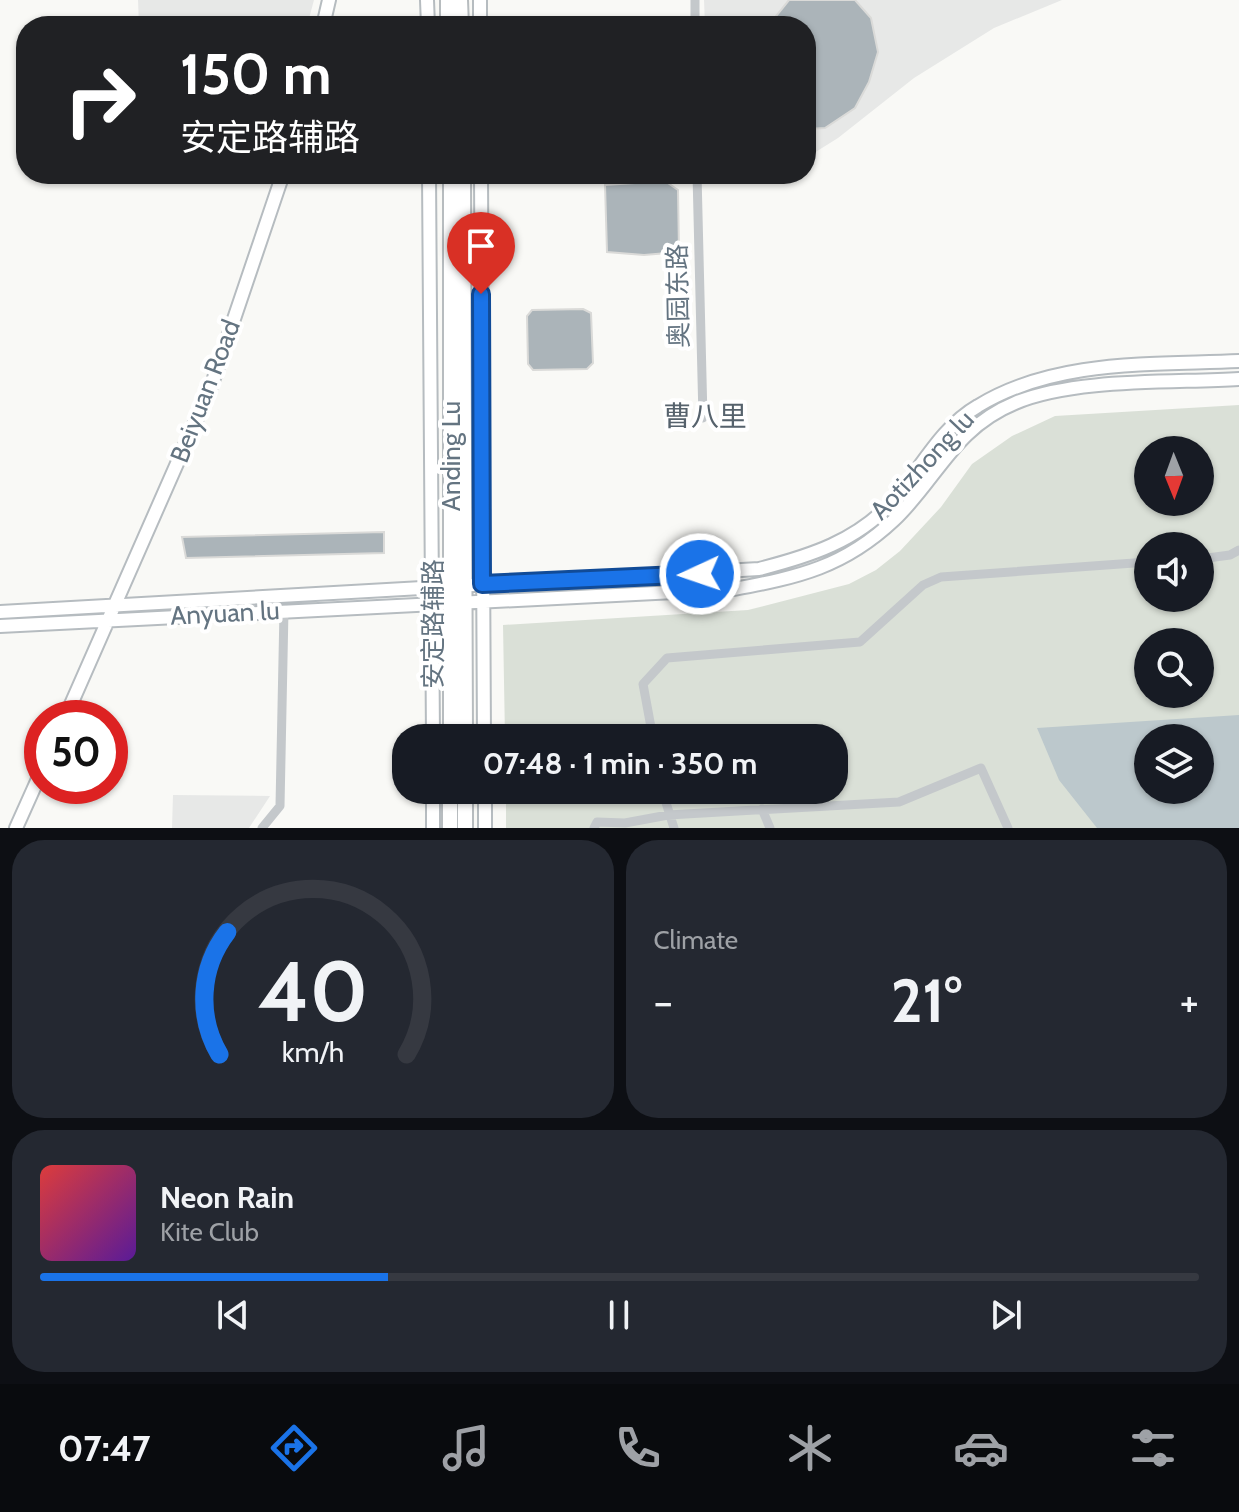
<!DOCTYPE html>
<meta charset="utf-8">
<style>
body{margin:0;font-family:Cabin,"Noto Sans SC",sans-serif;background:#242831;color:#f1f3f6;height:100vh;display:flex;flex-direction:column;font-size:30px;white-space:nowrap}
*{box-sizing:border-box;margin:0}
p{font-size:26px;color:#9ea1a6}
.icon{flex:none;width:44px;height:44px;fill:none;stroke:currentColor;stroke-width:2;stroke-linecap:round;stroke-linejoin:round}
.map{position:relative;height:828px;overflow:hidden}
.side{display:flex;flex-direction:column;gap:12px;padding:12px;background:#0d0f14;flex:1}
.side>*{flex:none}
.hud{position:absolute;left:16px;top:16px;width:800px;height:168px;border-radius:32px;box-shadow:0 2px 6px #0004;background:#202124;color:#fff;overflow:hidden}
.needle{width:52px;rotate:179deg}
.tools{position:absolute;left:1134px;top:436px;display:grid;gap:16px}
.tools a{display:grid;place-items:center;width:80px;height:80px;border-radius:50%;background:#171b24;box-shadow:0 2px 6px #0004;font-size:40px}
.speed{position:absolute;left:24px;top:700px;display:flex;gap:16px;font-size:40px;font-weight:700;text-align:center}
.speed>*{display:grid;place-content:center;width:104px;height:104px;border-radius:50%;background:#171b24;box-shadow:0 2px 6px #0004;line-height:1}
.speed .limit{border:12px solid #d22;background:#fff;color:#111}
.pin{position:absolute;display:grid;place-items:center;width:68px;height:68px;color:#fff;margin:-82px -34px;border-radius:50% 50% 50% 0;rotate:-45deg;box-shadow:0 0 8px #0007}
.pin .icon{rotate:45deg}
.me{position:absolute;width:88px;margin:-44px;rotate:267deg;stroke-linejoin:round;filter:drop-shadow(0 0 6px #0008)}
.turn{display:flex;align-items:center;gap:28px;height:168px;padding:0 32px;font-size:36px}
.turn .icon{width:104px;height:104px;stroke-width:2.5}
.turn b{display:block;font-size:56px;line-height:68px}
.big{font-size:60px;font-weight:700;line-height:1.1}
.side .widget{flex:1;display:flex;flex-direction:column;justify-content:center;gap:12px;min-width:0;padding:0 28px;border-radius:32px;background:#242831}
.side .dial{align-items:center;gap:0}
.dial svg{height:208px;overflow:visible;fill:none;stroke:#363941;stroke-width:7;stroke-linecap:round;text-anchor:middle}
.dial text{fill:#f1f3f6;stroke:none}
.song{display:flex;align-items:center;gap:24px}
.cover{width:96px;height:96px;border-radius:12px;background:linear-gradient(135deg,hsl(0 70% 55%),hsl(270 70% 35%))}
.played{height:8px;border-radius:4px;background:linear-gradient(90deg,#1a73e8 30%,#363941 30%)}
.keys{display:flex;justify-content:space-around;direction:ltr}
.heat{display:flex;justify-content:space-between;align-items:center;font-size:44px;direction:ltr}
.side .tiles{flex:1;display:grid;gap:12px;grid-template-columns:1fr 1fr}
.widget:last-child{grid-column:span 2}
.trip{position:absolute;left:392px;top:724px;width:456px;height:80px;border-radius:32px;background:#171b24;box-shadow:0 2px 6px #0004;font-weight:700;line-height:80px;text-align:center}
.dock{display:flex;height:128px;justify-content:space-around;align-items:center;background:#090b0e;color:#9ea1a6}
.dock .icon{width:56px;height:56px}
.dock .active{color:#1a73e8}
.dock b{font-size:36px;color:#f1f3f6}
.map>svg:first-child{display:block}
.built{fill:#e7e8e7}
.green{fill:#dae0d7;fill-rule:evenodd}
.water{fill:#bcc8cc;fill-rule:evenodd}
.building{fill:#abb4b9;stroke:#dadad8;stroke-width:2}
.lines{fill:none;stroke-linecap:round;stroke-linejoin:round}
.secondary-casing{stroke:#b6bcc0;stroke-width:16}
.primary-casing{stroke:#b7bcbf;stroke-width:18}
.street{stroke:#c4c8cb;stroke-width:9}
.secondary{stroke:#fff;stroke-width:12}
.primary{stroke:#fff;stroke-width:14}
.route-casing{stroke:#114b97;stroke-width:20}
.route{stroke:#1a73e8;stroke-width:14}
.labels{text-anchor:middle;stroke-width:8;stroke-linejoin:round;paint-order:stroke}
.street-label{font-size:26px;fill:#647481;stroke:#fff}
.neighbourhood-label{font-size:28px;fill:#56626c;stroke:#fff}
</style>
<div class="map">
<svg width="1239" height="828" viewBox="0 0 1239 828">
<rect width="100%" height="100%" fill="#f9f9f6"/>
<!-- built -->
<path class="built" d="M 138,0 L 314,0 L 307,26 L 139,26 Z
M 704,0 L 1062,0 L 994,28 L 914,78 L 838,138 L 806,158 L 806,26 L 705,26 Z
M 173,795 L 270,796 L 249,828 L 172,828 Z"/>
<!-- green -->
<path class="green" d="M 1239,405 L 1239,828 L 506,828 L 506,790 L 834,790 L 834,738 L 505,738 L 503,625 L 748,610 L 849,584 L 876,570 L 900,551 L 941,507 L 972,464 L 1012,436 L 1055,416 ZM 1148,450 L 1200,450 L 1200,502 L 1148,502 ZM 1148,546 L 1200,546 L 1200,598 L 1148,598 ZM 1148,642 L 1200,642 L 1200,694 L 1148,694 ZM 1148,738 L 1200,738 L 1200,790 L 1148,790 Z"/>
<!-- water -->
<path class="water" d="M 1239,715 L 1239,828 L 1097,828 L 1059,780 L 1037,728 ZM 1148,738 L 1200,738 L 1200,790 L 1148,790 Z"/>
<!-- building -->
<path class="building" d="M 789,0 L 855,0 L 871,18 L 878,52 L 869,82 L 855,108 L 825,128 L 806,129 L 806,26 L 768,26 Z
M 665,181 L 678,190 L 679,252 L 644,255 L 607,252 L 605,185 Z
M 583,309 L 591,313 L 593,363 L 587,369 L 533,370 L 528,364 L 527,316 L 532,310 Z
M 384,532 L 384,553 L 186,558 L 182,537 Z"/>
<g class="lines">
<defs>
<path id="secondary" d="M 427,0 L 428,26
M 480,0 L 480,26
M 323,26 L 329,0
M 429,174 L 433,738
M 481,174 L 484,738
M 0,612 L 759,569 C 810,556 857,541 893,501 C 921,469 940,428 978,406 C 1055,359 1151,365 1239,361
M 0,626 L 734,589 C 799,577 844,567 894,520 C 937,479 954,428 1015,403 C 1074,378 1173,383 1239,379
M 65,718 L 212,384 L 283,174
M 433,790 L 433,828
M 485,790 L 485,828
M 16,828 L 42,770"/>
<path id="primary" d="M 448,0 L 448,26
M 460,0 L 461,26
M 463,174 L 465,738
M 451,738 L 451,174
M 465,790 L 465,828
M 450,828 L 450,790"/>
</defs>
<!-- secondary casing -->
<use href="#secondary" class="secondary-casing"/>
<!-- primary casing -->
<use href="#primary" class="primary-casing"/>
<!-- street -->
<path class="street" d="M 695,0 L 695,26
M 697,174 L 703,418
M 1200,559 L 1230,555 L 1239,550
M 653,738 L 643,684 L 667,658 L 860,642 L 923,585 L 941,577 L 1148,562
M 662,790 L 674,828
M 762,809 L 770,828
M 262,828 L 280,806 L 284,610
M 594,828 L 597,822 L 625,823 L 668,815 L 899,802 L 981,768 L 1008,828"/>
<!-- secondary -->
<use href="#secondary" class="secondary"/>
<!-- primary -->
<use href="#primary" class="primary"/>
</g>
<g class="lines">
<defs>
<path id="route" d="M 481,294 L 482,584 L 700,574"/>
</defs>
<!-- route casing -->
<use href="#route" class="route-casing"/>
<!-- route -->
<use href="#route" class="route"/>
</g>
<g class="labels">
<!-- street labels -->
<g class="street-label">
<text transform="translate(678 296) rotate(-91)" y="9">奥园东路</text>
<text transform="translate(205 391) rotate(-69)" y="9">Beiyuan Road</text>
<text transform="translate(451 456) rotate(-90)" y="9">Anding Lu</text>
<text transform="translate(922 465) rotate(-47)" y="9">Aotizhong lu</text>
<text transform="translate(225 613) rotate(-3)" y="9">Anyuan lu</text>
<text transform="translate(433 624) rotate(-90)" y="9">安定路辅路</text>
</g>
<!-- neighbourhood labels -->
<g class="neighbourhood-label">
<text x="705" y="426">曹八里</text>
</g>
</g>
</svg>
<div class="tools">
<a><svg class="needle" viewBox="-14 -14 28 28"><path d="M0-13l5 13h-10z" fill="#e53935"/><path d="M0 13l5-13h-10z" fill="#9ea1a6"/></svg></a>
<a><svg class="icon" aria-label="sound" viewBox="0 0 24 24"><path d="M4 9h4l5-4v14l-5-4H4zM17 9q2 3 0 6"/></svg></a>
<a><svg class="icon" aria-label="search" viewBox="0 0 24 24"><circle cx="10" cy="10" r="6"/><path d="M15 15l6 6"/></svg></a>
<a><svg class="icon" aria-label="layers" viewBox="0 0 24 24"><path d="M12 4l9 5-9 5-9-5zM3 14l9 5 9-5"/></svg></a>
</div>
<div class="speed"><div class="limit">50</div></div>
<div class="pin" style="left:481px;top:294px;background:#d93025"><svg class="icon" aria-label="arrive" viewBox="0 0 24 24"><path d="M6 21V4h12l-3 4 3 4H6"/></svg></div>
<svg class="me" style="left:700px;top:574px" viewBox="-20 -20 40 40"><circle r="17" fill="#1a73e8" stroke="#fff" stroke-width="3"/><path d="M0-11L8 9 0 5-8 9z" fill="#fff"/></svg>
<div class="trip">07:48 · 1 min · 350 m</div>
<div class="hud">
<div class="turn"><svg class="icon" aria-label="right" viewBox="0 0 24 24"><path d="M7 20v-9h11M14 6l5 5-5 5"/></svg><div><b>150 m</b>安定路辅路</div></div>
</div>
</div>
<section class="side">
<div class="tiles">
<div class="widget dial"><svg viewBox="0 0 100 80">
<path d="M14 69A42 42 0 1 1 86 69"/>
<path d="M14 69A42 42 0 0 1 17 22" stroke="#1a73e8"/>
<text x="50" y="56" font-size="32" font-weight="700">40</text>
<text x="50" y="72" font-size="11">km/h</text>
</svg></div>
<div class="widget"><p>Climate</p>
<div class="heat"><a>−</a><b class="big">21°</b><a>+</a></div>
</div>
<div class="widget">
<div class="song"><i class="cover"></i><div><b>Neon Rain</b><p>Kite Club</p></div></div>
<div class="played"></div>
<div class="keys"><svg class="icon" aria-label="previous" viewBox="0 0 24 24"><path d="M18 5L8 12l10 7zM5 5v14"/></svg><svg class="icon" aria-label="pause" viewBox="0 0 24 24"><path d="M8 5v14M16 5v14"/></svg><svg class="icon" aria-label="next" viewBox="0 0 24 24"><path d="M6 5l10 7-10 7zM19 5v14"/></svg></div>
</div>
</div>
</section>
<nav class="dock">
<b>07:47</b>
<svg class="icon active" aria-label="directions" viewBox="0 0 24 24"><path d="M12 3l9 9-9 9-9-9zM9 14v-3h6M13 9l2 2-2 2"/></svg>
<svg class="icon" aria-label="music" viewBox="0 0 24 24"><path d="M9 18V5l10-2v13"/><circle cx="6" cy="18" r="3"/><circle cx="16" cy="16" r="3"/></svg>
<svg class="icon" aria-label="phone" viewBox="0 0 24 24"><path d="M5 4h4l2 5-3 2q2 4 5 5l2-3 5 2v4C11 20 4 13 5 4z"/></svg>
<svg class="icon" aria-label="climate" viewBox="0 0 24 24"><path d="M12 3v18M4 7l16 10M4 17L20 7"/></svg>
<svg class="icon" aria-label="car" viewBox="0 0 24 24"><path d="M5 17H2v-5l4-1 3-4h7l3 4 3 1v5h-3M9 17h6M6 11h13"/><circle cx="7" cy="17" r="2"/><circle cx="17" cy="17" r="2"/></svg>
<svg class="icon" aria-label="filters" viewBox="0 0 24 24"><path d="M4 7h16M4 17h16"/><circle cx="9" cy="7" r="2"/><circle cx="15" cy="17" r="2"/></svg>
</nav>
